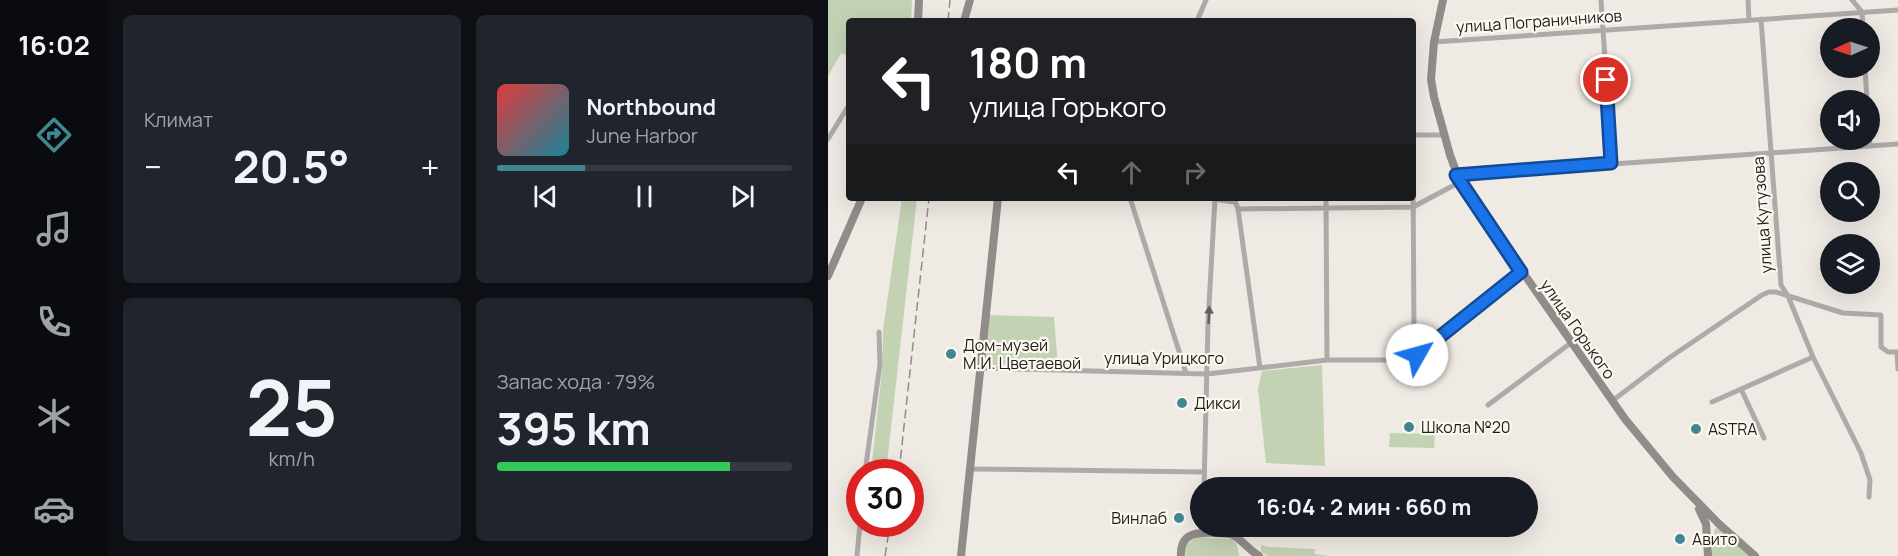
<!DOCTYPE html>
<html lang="ru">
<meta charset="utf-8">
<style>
body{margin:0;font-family:Manrope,sans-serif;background:#20242c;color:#f1f3f6;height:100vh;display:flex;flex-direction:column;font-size:22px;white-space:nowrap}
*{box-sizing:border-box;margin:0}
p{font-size:20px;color:#9ea1a6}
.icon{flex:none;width:33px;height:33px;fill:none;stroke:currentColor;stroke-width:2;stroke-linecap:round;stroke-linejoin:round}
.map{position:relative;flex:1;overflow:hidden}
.panel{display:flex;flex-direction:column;gap:15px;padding:15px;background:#0d0f14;width:720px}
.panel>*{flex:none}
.banner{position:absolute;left:18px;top:18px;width:570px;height:183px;border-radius:6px;box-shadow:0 6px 24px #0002;background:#202124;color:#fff;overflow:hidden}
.needle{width:39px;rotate:267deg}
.controls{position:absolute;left:992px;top:18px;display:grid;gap:12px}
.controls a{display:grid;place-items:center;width:60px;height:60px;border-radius:50%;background:#171b24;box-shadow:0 6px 24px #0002;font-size:30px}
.speed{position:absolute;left:18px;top:459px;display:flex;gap:12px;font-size:30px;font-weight:700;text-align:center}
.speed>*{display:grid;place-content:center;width:78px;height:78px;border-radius:50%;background:#171b24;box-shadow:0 6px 24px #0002;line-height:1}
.speed .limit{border:9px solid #d22;background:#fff;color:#111}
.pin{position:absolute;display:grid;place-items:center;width:51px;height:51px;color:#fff;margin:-26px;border:3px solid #fff;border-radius:50%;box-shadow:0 2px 6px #0007}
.me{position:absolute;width:66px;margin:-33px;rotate:52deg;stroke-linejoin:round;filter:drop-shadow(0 0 4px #0008)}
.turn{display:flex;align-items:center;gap:21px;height:126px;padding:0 24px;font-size:27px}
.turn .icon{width:78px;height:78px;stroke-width:2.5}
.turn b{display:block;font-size:42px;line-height:51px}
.lanes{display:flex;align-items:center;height:57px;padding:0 24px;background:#0003;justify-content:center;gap:30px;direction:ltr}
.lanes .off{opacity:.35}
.big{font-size:45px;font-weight:700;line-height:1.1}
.panel .tile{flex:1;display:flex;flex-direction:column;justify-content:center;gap:9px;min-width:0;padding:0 21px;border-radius:9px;background:#20242c}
.panel .dial{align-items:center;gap:0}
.dial b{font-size:78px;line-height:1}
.song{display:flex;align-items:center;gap:18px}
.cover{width:72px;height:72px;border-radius:9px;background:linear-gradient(135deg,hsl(0 70% 55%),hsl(190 70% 35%))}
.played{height:6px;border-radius:3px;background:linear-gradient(90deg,#418792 30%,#363941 30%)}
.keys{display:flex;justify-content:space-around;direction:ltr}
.heat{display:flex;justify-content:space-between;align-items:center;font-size:33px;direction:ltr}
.charge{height:9px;border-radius:4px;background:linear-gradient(90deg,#34c759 79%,#363941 0)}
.panel .tiles{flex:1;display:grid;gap:15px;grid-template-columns:repeat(2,1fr)}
.trip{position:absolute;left:362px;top:477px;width:348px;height:60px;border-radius:30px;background:#171b24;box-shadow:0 6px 24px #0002;font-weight:700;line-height:60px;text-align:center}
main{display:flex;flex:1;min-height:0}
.tab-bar{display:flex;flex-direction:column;width:108px;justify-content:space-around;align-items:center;background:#090b0e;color:#9ea1a6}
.tab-bar .icon{width:42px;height:42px}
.tab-bar .selected{color:#418792}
.tab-bar b{font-size:27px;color:#f1f3f6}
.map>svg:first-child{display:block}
.green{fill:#c4d2b4}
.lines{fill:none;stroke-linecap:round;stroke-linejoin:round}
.street{stroke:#aeaaa9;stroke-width:5}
.secondary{stroke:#918b89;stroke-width:8}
.rail{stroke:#908d88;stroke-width:1.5;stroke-dasharray:9 4.5;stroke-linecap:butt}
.oneway{fill:#605d5b}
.route-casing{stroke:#114b97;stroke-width:15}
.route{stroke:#1a73e8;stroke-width:10}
.poi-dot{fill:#418792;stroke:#fcf8f0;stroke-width:2}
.labels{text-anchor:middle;stroke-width:4.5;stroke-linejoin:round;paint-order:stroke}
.street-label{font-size:16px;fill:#201e1c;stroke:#fcf8f0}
.poi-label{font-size:16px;fill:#201e1c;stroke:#fcf8f0;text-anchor:start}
</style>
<main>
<nav class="tab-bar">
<b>16:02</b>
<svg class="icon selected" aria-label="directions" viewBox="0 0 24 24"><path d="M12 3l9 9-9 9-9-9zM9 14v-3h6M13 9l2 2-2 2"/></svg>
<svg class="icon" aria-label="music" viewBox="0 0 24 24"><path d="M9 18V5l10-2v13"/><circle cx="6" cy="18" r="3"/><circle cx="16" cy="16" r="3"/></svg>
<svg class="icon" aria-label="phone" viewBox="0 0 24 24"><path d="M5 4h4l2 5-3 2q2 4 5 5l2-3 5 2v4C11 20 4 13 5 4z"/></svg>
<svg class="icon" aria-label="climate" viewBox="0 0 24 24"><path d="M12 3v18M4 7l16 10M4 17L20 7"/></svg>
<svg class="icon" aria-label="car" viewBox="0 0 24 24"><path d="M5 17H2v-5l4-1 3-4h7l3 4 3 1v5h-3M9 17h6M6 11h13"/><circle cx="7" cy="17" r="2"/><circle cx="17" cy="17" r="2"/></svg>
</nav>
<section class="panel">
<div class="tiles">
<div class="tile"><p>Климат</p>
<div class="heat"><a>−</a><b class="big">20.5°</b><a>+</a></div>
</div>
<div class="tile">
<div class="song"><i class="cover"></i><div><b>Northbound</b><p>June Harbor</p></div></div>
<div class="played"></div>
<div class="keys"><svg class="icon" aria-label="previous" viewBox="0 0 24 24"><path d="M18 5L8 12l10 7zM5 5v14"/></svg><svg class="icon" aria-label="pause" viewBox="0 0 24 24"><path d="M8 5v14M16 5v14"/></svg><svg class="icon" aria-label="next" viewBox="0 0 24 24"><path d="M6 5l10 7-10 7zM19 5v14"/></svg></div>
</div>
<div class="tile dial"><b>25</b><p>km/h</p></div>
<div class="tile"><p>Запас хода · 79%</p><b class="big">395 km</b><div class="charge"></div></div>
</div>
</section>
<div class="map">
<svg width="1070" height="556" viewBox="0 0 1070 556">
<rect width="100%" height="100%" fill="#efeae3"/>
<!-- green -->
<path class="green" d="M 0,0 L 84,0 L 83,21 L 21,21 L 21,56 L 13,53 L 0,76 Z
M 74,198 L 89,198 L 58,472 L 43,472 L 54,371 L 55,330 Z
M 161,315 L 226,317 L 230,366 L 156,365 Z
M 494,365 L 497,466 L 438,463 L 430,389 L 434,371 Z
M 562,433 L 607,434 L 606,448 L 561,447 Z
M 888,528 L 890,528 L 921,556 L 883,556 L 886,531 Z
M 369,537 L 404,539 L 409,545 L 411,556 L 358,556 L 357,551 L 359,544 Z
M 433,545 L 440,547 L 487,549 L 487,554 L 501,556 L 440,556 L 433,552 Z"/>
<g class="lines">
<!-- street -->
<path class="street" d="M 773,0 L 784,163
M 920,0 L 921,20
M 1024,0 L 1034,12 L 1035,28
M 933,19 L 953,285 L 960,296 L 985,357 L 1033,453 L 1042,480 L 1041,497
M 369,21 L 378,0
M 606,42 L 1070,10
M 1037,68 L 1039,100
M 1041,132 L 1042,146
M 585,135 L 617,135
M 0,139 L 21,105
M 585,168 L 586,336 L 589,355
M 628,175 L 1070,144
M 302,198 L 358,373
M 406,198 L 410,209 L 432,368
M 498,198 L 499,360
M 386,199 L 406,202
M 410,209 L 585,207 L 632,182
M 152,368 L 379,374 L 499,360 L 575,360 L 589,355 L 693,272
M 913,389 L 936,438
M 784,401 L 841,358 L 934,295 L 941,292 L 948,292 L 1015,313 L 1053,315 L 1053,347 L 1060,352 L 1069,352 L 1070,369
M 884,402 L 985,357
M 660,405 L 744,342
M 142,469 L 376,472
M 37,472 L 52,364 L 51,332
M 376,488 L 380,323 L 387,198
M 29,556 L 32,524"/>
<!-- secondary -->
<path class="secondary" d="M 615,0 L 606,42 L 603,79 L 606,97 L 622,155 L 632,182 L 797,419 L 845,477 L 891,524 L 927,556
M 90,21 L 91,0
M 136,21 L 142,0
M 0,276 L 34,198
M 871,509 L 878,524 L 880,556
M 133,556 L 170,198
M 353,556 C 352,534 367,532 386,533 C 392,533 399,533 405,535 C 414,540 421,550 431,556"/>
<!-- rail -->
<path class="rail" d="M 120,21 L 122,0
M 71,472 L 101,198
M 57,556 L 62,524"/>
</g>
<!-- one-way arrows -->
<defs><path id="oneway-solid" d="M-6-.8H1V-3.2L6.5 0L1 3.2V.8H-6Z" transform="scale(1.5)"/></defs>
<use class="oneway" href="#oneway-solid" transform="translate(381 315) rotate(-87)"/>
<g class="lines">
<defs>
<path id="route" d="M 589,355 L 693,272 L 628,175 L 783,163 L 778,80"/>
</defs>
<!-- route casing -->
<use href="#route" class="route-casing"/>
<!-- route -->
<use href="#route" class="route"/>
</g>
<!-- markers -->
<g class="poi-dot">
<circle cx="123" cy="354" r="6"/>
<circle cx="354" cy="403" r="6"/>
<circle cx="581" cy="427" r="6"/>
<circle cx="868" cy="429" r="6"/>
<circle cx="351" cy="518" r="6"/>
<circle cx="852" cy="539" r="6"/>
</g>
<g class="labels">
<!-- street labels -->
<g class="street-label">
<text transform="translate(711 21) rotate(-4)" y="6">улица Пограничников</text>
<text transform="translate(934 215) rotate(-94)" y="6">улица Кутузова</text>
<text transform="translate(750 329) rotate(55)" y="6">улица Горького</text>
<text x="336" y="364">улица Урицкого</text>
</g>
<!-- poi labels -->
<g class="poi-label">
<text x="135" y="351">Дом-музей<tspan x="135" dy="18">М.И. Цветаевой</tspan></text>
<text x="366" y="409">Дикси</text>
<text x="593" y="433">Школа №20</text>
<text x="880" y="435">ASTRA</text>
<text x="339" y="524" text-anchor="end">Винлаб</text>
<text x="864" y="545">Авито</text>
</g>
</g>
</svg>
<div class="controls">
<a><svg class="needle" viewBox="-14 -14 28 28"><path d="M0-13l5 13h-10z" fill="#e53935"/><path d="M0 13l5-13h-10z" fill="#9ea1a6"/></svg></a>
<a><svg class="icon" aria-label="sound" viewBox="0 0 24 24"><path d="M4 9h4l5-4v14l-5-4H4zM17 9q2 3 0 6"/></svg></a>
<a><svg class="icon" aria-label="search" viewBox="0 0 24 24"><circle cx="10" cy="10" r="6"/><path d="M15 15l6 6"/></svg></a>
<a><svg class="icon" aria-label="layers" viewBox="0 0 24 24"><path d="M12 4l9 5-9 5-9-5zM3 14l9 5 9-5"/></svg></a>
</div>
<div class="speed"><div class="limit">30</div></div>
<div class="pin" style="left:778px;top:80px;background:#d93025"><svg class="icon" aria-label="arrive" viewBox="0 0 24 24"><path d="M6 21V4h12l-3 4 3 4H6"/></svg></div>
<svg class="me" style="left:589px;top:355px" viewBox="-20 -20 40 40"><circle r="19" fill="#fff"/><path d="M0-13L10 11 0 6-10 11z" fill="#1a73e8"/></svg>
<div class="trip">16:04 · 2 мин · 660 m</div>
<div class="banner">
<div class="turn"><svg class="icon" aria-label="left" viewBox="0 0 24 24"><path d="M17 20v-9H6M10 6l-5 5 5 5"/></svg><div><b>180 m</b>улица Горького</div></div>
<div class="lanes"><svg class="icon" aria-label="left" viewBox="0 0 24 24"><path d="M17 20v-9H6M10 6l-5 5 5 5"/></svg><svg class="icon off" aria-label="ahead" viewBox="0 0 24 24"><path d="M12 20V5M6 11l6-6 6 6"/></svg><svg class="icon off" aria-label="right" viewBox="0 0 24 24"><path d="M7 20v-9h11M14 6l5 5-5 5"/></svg></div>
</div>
</div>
</main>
